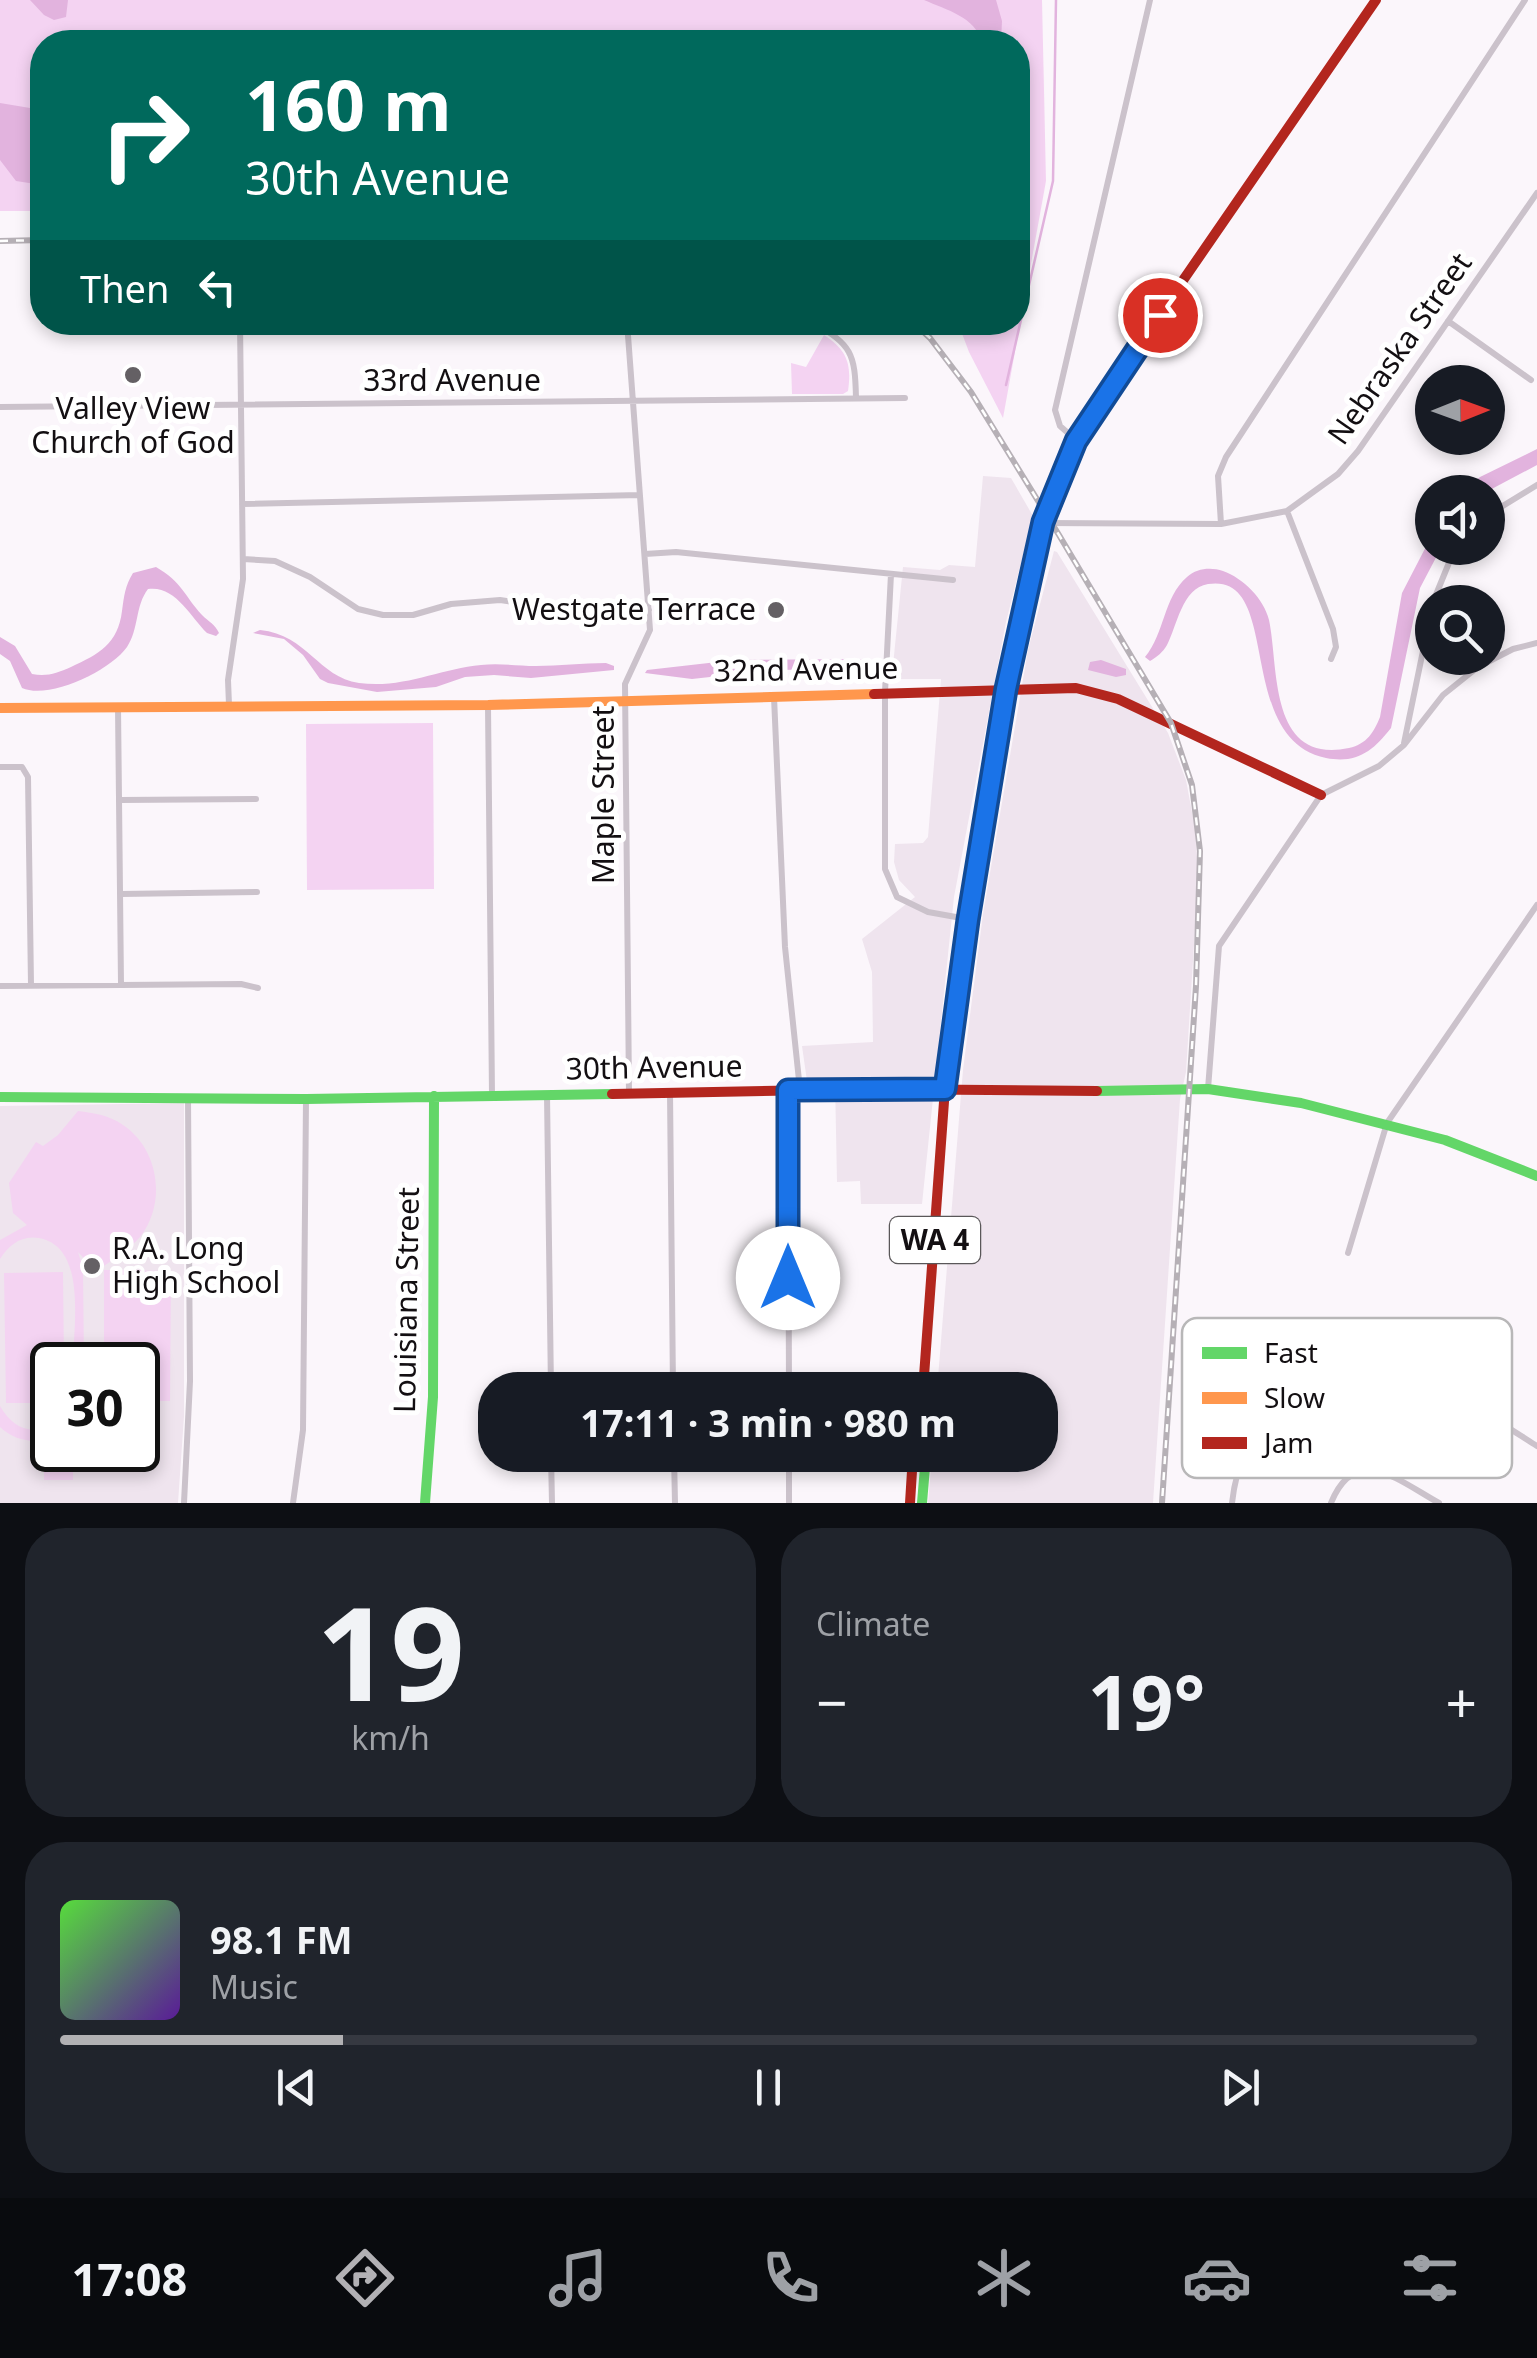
<!DOCTYPE html>
<meta charset="utf-8">
<style>
body{margin:0;font-family:"Noto Sans",sans-serif;background:#20242c;color:#f1f3f6;height:100vh;display:flex;flex-direction:column;font-size:38px;white-space:nowrap}
*{box-sizing:border-box;margin:0}
p{font-size:32px;color:#9ea1a6}
.icon{flex:none;width:55px;height:55px;fill:none;stroke:currentColor;stroke-width:2;stroke-linecap:round;stroke-linejoin:round}
.map{position:relative;height:1503px;overflow:hidden}
.details{display:flex;flex-direction:column;gap:25px;padding:25px;background:#0d0f14;flex:1}
.details>*{flex:none}
.top-card{position:absolute;left:30px;top:30px;width:1000px;height:305px;border-radius:40px;box-shadow:0 5px 15px #0003;background:#00695c;color:#fff;overflow:hidden}
.needle{width:65px;rotate:89deg}
.buttons{position:absolute;left:1415px;top:365px;display:grid;gap:20px}
.buttons a{display:grid;place-items:center;width:90px;height:90px;border-radius:50%;background:#171b24;box-shadow:0 5px 15px #0003;font-size:50px}
.speed{position:absolute;left:30px;top:1342px;display:flex;gap:20px;font-size:50px;font-weight:700;text-align:center}
.speed>*{display:grid;place-content:center;width:130px;height:130px;border-radius:50%;background:#171b24;box-shadow:0 5px 15px #0003;line-height:1}
.speed .limit{border:5px solid #111;border-radius:15px;background:#fff;color:#111}
.pin{position:absolute;display:grid;place-items:center;width:85px;height:85px;color:#fff;margin:-42px;border:5px solid #fff;border-radius:50%;box-shadow:0 2px 10px #0007}
.me{position:absolute;width:110px;margin:-55px;rotate:0deg;stroke-linejoin:round;filter:drop-shadow(0 0 8px #0008)}
.turn{display:flex;align-items:center;gap:35px;height:210px;padding:0 50px;font-size:45px}
.turn .icon{width:130px;height:130px;stroke-width:2.5}
.turn b{display:block;font-size:70px;line-height:85px}
.then{display:flex;align-items:center;height:95px;padding:0 50px;background:#0003;gap:20px;font-size:38px}
.big{font-size:75px;font-weight:700;line-height:1.1}
.details .tile{flex:1;display:flex;flex-direction:column;justify-content:center;gap:15px;min-width:0;padding:0 35px;border-radius:40px;background:#20242c}
.details .dial{align-items:center;gap:0}
.dial b{font-size:130px;line-height:1}
.song{display:flex;align-items:center;gap:30px}
.cover{width:120px;height:120px;border-radius:15px;background:linear-gradient(135deg,hsl(110 70% 55%),hsl(270 70% 35%))}
.played{height:10px;border-radius:5px;background:linear-gradient(90deg,#b2b1b4 20%,#363941 20%)}
.keys{display:flex;justify-content:space-around;direction:ltr}
.heat{display:flex;justify-content:space-between;align-items:center;font-size:55px;direction:ltr}
.details .tiles{flex:1;display:grid;gap:25px;grid-template-columns:1fr 1fr}
.tile:last-child{grid-column:span 2}
.trip{position:absolute;left:478px;top:1372px;width:580px;height:100px;border-radius:40px;background:#171b24;box-shadow:0 5px 15px #0003;font-weight:700;line-height:100px;text-align:center}
.tab-bar{display:flex;height:160px;justify-content:space-around;align-items:center;background:#090b0e;color:#9ea1a6}
.tab-bar .icon{width:70px;height:70px}
.tab-bar .current{color:#b2b1b4}
.tab-bar b{font-size:45px;color:#f1f3f6}
.map>svg:first-child{display:block}
.built{fill:#efe4ee;fill-rule:evenodd}
.green{fill:#f4d3f2}
.water{fill:#e2b3de}
.lines{fill:none;stroke-linecap:round;stroke-linejoin:round}
.stream{stroke:#e2b3de;stroke-width:2.5}
.street{stroke:#cbc2cb;stroke-width:6}
.fast{stroke:#63d668;stroke-width:10}
.slow{stroke:#ff974d;stroke-width:10}
.jam{stroke:#b3261e;stroke-width:10}
.rail-casing{stroke:#b6b0b6;stroke-width:6}
.rail{stroke:#fff;stroke-width:2.5;stroke-dasharray:8;stroke-linecap:butt}
.route-casing{stroke:#114b97;stroke-width:25}
.route{stroke:#1a73e8;stroke-width:18}
.poi-dot{fill:#646064;stroke:#fff;stroke-width:4}
.labels{text-anchor:middle;stroke-width:10;stroke-linejoin:round;paint-order:stroke}
.shield{fill:#fff;stroke:#5a5759;stroke-width:2.5}
.shield-label{font-size:28px;font-weight:bold;fill:#130f12}
.street-label{font-size:30px;fill:#130f12;stroke:#fff}
.poi-label{font-size:30px;fill:#130f12;stroke:#fff}
.key{fill:#fff;stroke:#b8b7b8;stroke-width:2.5}
.key-label{font-size:28px;fill:#130f12}
</style>
<div class="map">
<svg width="1537" height="1503" viewBox="0 0 1537 1503">
<rect width="100%" height="100%" fill="#fbf6fb"/>
<!-- built -->
<path class="built" d="M 983,476 L 1011,478 L 1033,516 L 1006,622 L 954,897 L 922,1204 L 861,1204 L 860,1181 L 837,1182 L 835,1081 L 807,1081 L 802,1046 L 873,1042 L 872,972 L 862,939 L 915,897 L 899,880 L 894,862 L 895,844 L 923,843 L 928,837 L 941,679 L 897,679 L 892,675 L 903,567 L 940,570 L 949,565 L 975,567 Z
M 1054,551 L 1057,552 L 1168,733 L 1186,780 L 1196,834 L 1198,881 L 1186,1072 L 1180,1099 L 1153,1503 L 928,1503 L 932,1455 L 1040,1455 L 1040,1390 L 937,1390 L 963,1070 L 983,914 L 1028,650 Z
M 184,1103 L 184,1416 L 178,1503 L 0,1503 L 0,1106 ZM 52,1365 L 138,1365 L 138,1450 L 52,1450 Z"/>
<!-- green -->
<path class="green" d="M 0,0 L 1042,0 L 1046,181 L 1003,418 L 969,352 L 958,323 L 1018,322 L 1018,42 L 42,42 L 42,211 L 0,211 Z
M 824,335 C 847,350 852,364 848,391 L 843,394 L 792,394 L 791,363 L 806,367 Z
M 433,723 L 434,889 L 307,890 L 306,724 Z
M 78,1111 C 94,1113 109,1115 123,1125 C 159,1149 167,1203 140,1237 C 128,1251 111,1261 96,1271 L 78,1252 L 83,1268 L 84,1365 L 73,1365 C 73,1328 88,1247 39,1238 C 21,1235 9,1245 0,1259 L 0,1240 L 27,1225 L 13,1213 L 9,1183 L 36,1142 L 43,1146 L 58,1135 Z
M 104,1270 L 171,1271 L 170,1401 L 138,1401 L 138,1365 L 104,1365 Z
M 63,1272 L 64,1365 L 52,1365 L 52,1403 L 6,1403 L 4,1273 Z
M 0,1406 C 12,1427 30,1436 52,1425 L 52,1439 C 32,1443 15,1441 0,1427 Z
M 73,1466 L 73,1480 L 44,1480 L 44,1467 Z"/>
<!-- water -->
<path class="water" d="M 30,0 L 68,0 L 66,17 L 54,20 L 44,15 Z
M 924,0 L 996,0 L 1002,21 L 1001,42 L 982,42 C 975,17 947,10 924,0 Z
M 0,103 L 42,110 L 42,185 L 16,181 L 0,160 Z
M 1537,449 L 1537,465 L 1486,492 L 1462,492 L 1480,477 Z
M 1432,535 L 1432,548 L 1441,548 L 1420,588 L 1391,728 C 1373,751 1357,764 1326,758 C 1233,739 1284,572 1208,584 C 1182,588 1177,626 1167,645 C 1163,652 1157,657 1150,661 L 1145,657 C 1165,633 1163,598 1187,577 C 1197,568 1211,567 1223,571 C 1243,578 1264,599 1269,620 C 1279,667 1268,765 1349,748 C 1367,744 1374,732 1380,717 L 1402,593 Z
M 156,567 C 183,583 183,594 202,615 C 209,622 215,624 219,633 L 216,636 L 207,633 C 190,616 175,585 148,589 C 135,606 139,629 127,647 C 110,671 49,700 22,688 L 10,661 L 0,654 L 0,637 L 15,646 L 32,674 C 47,677 57,673 71,667 C 99,654 118,644 122,611 C 124,596 125,586 133,573 Z
M 260,630 C 308,635 318,677 359,683 C 403,689 439,669 481,665 C 500,663 518,666 536,666 C 559,666 582,663 606,663 L 614,666 L 614,670 L 531,678 L 494,675 L 465,677 L 436,687 L 377,692 L 328,683 L 320,679 L 303,655 L 284,639 L 253,633 Z
M 861,659 L 864,667 L 858,669 L 774,670 L 692,679 L 645,673 L 647,670 L 735,660 Z
M 1101,660 L 1126,669 L 1126,675 L 1116,677 L 1088,670 L 1090,662 Z"/>
<g class="lines">
<!-- stream -->
<path class="stream" d="M 1006,385 L 1053,181 L 1056,0"/>
<!-- street -->
<path class="street" d="M 1448,321 L 1531,380
M 627,322 L 650,630 L 625,684 L 629,1092
M 812,322 C 852,345 855,353 856,398
M 0,407 L 905,398
M 1077,441 L 1060,426 L 1055,410 L 1150,0
M 242,504 L 640,495
M 1287,511 L 1333,629 L 1336,647 L 1331,659
M 1488,515 L 1537,485
M 1044,523 L 1221,524 L 1287,511 L 1338,474 L 1358,451 L 1537,193
M 1221,524 L 1218,476 L 1226,457 L 1525,0
M 645,554 L 676,552 L 953,580
M 243,559 L 275,561 L 310,577 L 358,609 L 383,615 L 413,615 L 451,604 L 500,600 L 578,612 L 649,610
M 891,574 L 885,692 L 885,869 L 897,897 L 928,912 L 967,919
M 1433,602 L 1455,548
M 774,697 L 785,947 L 800,1090
M 229,705 L 228,680 L 243,579 L 240,322
M 488,706 L 492,1095
M 118,707 L 121,984
M 1404,743 L 1432,607
M 0,767 L 22,767 L 28,777 L 31,985
M 120,800 L 256,799
M 121,894 L 257,892
M 0,986 L 241,984 L 258,988
M 1208,1089 L 1219,946 L 1321,795 L 1379,766 L 1404,745 L 1443,695 L 1478,667 L 1513,649 L 1537,643
M 788,1091 L 789,1390
M 670,1092 L 673,1390
M 547,1095 L 551,1390
M 1348,1253 L 1387,1123 L 1537,905
M1221 1336a10 10 0 1 1 20 0a10 10 0 1 1-20 0Z
M 1237,1345 L 1282,1400
M 1344,1374 L 1366,1469
M 551,1455 L 552,1503
M 674,1455 L 675,1503
M 789,1455 L 789,1503
M 184,1503 L 190,1381 L 188,1098
M 293,1503 L 303,1430 L 306,1100
M 1232,1503 C 1242,1416 1302,1363 1391,1376 C 1443,1383 1494,1419 1537,1446
M 1331,1503 C 1356,1442 1399,1481 1439,1503"/>
<!-- fast -->
<path class="fast" d="M 981,840 C 1004,705 1015,557 1082,434
M 1097,1091 L 1208,1089 L 1301,1103 L 1445,1140 L 1537,1176
M 0,1097 L 306,1099 L 612,1094
M 425,1503 L 433,1397 L 434,1096
M 922,1503 L 926,1455"/>
<!-- slow -->
<path class="slow" d="M 0,708 L 488,705 L 874,694"/>
<!-- jam -->
<path class="jam" d="M 1082,434 L 1102,398 L 1376,0
M 874,694 L 1076,688 L 1118,699 L 1321,795
M 612,1094 L 871,1089 L 1097,1091
M 923,1390 L 945,1088 L 981,840
M 910,1503 L 913,1455"/>
<defs>
<path id="rail" d="M 0,241 L 42,240
M 913,322 L 930,338 L 971,392 L 1059,535 L 1171,723 L 1192,785 L 1200,851 L 1196,986 L 1162,1503"/>
</defs>
<!-- rail casing -->
<use href="#rail" class="rail-casing"/>
<!-- rail -->
<use href="#rail" class="rail"/>
</g>
<g class="lines">
<defs>
<path id="route" d="M 788,1278 L 788,1090 L 945,1089 L 968,920 L 1006,689 L 1043,522 L 1076,441 L 1160,315"/>
</defs>
<!-- route casing -->
<use href="#route" class="route-casing"/>
<!-- route -->
<use href="#route" class="route"/>
</g>
<!-- markers -->
<g class="poi-dot">
<circle cx="133" cy="375" r="10"/>
<circle cx="776" cy="610" r="10"/>
<circle cx="92" cy="1266" r="10"/>
</g>
<g class="labels">
<!-- shield labels -->
<rect class="shield" x="890" y="1217" width="90" height="46" rx="8"/>
<g class="shield-label">
<text x="935" y="1250">WA 4</text>
</g>
<!-- street labels -->
<g class="street-label">
<text transform="translate(1400 349) rotate(-55)" y="10">Nebraska Street</text>
<text x="452" y="391">33rd Avenue</text>
<text transform="translate(806 670) rotate(-1)" y="10">32nd Avenue</text>
<text transform="translate(604 795) rotate(-90)" y="10">Maple Street</text>
<text transform="translate(654 1068) rotate(-1)" y="10">30th Avenue</text>
<text transform="translate(407 1300) rotate(-89)" y="10">Louisiana Street</text>
</g>
<!-- poi labels -->
<g class="poi-label">
<text x="133" y="419">Valley View<tspan x="133" dy="34">Church of God</tspan></text>
<text x="756" y="620" text-anchor="end">Westgate Terrace</text>
<text x="112" y="1259" text-anchor="start">R.A. Long<tspan x="112" dy="34">High School</tspan></text>
</g>
</g>
<!-- legend -->
<rect x="1182" y="1318" width="330" height="160" rx="15" class="key"/>
<rect x="1202" y="1347" width="45" height="12" fill="#63d668"/>
<rect x="1202" y="1392" width="45" height="12" fill="#ff974d"/>
<rect x="1202" y="1437" width="45" height="12" fill="#b3261e"/>
<g class="key-label">
<text x="1264" y="1363">Fast</text>
<text x="1264" y="1408">Slow</text>
<text x="1264" y="1453">Jam</text>
</g>
</svg>
<div class="buttons">
<a><svg class="needle" viewBox="-14 -14 28 28"><path d="M0-13l5 13h-10z" fill="#e53935"/><path d="M0 13l5-13h-10z" fill="#9ea1a6"/></svg></a>
<a><svg class="icon" aria-label="sound" viewBox="0 0 24 24"><path d="M4 9h4l5-4v14l-5-4H4zM17 9q2 3 0 6"/></svg></a>
<a><svg class="icon" aria-label="search" viewBox="0 0 24 24"><circle cx="10" cy="10" r="6"/><path d="M15 15l6 6"/></svg></a>
</div>
<div class="speed"><div class="limit">30</div></div>
<div class="pin" style="left:1160px;top:315px;background:#d93025"><svg class="icon" aria-label="arrive" viewBox="0 0 24 24"><path d="M6 21V4h12l-3 4 3 4H6"/></svg></div>
<svg class="me" style="left:788px;top:1278px" viewBox="-20 -20 40 40"><circle r="19" fill="#fff"/><path d="M0-13L10 11 0 6-10 11z" fill="#1a73e8"/></svg>
<div class="trip">17:11 · 3 min · 980 m</div>
<div class="top-card">
<div class="turn"><svg class="icon" aria-label="right" viewBox="0 0 24 24"><path d="M7 20v-9h11M14 6l5 5-5 5"/></svg><div><b>160 m</b>30th Avenue</div></div>
<div class="then">Then<svg class="icon" aria-label="left" viewBox="0 0 24 24"><path d="M17 20v-9H6M10 6l-5 5 5 5"/></svg></div>
</div>
</div>
<section class="details">
<div class="tiles">
<div class="tile dial"><b>19</b><p>km/h</p></div>
<div class="tile"><p>Climate</p>
<div class="heat"><a>−</a><b class="big">19°</b><a>+</a></div>
</div>
<div class="tile">
<div class="song"><i class="cover"></i><div><b>98.1 FM</b><p>Music</p></div></div>
<div class="played"></div>
<div class="keys"><svg class="icon" aria-label="previous" viewBox="0 0 24 24"><path d="M18 5L8 12l10 7zM5 5v14"/></svg><svg class="icon" aria-label="pause" viewBox="0 0 24 24"><path d="M8 5v14M16 5v14"/></svg><svg class="icon" aria-label="next" viewBox="0 0 24 24"><path d="M6 5l10 7-10 7zM19 5v14"/></svg></div>
</div>
</div>
</section>
<nav class="tab-bar">
<b>17:08</b>
<svg class="icon current" aria-label="directions" viewBox="0 0 24 24"><path d="M12 3l9 9-9 9-9-9zM9 14v-3h6M13 9l2 2-2 2"/></svg>
<svg class="icon" aria-label="music" viewBox="0 0 24 24"><path d="M9 18V5l10-2v13"/><circle cx="6" cy="18" r="3"/><circle cx="16" cy="16" r="3"/></svg>
<svg class="icon" aria-label="phone" viewBox="0 0 24 24"><path d="M5 4h4l2 5-3 2q2 4 5 5l2-3 5 2v4C11 20 4 13 5 4z"/></svg>
<svg class="icon" aria-label="climate" viewBox="0 0 24 24"><path d="M12 3v18M4 7l16 10M4 17L20 7"/></svg>
<svg class="icon" aria-label="car" viewBox="0 0 24 24"><path d="M5 17H2v-5l4-1 3-4h7l3 4 3 1v5h-3M9 17h6M6 11h13"/><circle cx="7" cy="17" r="2"/><circle cx="17" cy="17" r="2"/></svg>
<svg class="icon" aria-label="filters" viewBox="0 0 24 24"><path d="M4 7h16M4 17h16"/><circle cx="9" cy="7" r="2"/><circle cx="15" cy="17" r="2"/></svg>
</nav>
